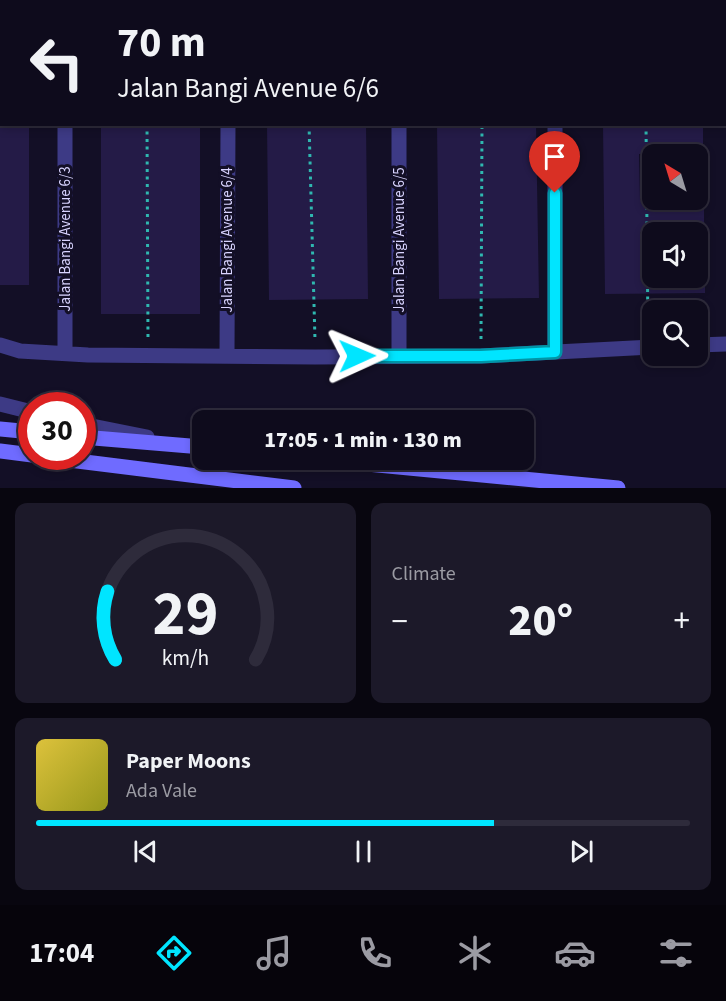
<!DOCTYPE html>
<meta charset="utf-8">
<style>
body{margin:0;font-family:"Source Sans 3",sans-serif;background:#1c1929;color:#f1f3f6;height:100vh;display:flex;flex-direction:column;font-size:22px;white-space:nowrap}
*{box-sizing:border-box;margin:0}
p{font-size:20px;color:#9b9ba3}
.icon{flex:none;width:33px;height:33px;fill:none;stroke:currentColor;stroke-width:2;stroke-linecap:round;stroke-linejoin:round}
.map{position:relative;height:488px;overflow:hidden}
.drawer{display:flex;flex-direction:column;gap:15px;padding:15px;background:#08060f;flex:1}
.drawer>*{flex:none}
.top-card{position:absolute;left:0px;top:0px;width:726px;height:126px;box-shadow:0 3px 9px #0003,0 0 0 2px #2e2b3b;background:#0e0b1c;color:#f1f3f6;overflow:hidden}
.needle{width:39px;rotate:322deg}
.controls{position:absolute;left:642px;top:144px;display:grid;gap:12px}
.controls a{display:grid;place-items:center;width:66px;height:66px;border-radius:12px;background:#0e0b1c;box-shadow:0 3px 9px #0003,0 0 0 2px #2e2b3b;font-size:30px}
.speed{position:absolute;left:18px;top:392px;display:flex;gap:12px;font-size:30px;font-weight:700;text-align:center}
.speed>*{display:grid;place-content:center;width:78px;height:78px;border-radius:50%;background:#0e0b1c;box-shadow:0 3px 9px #0003,0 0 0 2px #2e2b3b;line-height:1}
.speed .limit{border:9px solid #d22;background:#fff;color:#111}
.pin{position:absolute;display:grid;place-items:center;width:51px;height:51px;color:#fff;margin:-62px -26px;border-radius:50% 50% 50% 0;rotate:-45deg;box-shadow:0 0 6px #0007}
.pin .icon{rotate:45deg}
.me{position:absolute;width:66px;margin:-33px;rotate:89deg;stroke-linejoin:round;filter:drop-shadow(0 0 4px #0008)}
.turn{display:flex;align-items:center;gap:21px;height:126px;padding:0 18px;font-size:27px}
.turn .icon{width:78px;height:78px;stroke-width:2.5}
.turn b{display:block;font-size:42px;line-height:51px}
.big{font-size:45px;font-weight:800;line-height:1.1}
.drawer .card{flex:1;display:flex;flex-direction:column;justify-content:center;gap:9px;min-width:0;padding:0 21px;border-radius:12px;background:#1c1929}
.drawer .dial{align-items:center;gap:0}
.dial svg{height:156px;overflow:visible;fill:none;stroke:#2e2b3b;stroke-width:7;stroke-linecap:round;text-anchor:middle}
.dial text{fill:#f1f3f6;stroke:none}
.song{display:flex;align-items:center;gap:18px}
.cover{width:72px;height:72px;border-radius:9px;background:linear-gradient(135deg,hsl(50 70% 55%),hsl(60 70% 35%))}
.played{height:6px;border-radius:3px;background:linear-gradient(90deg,#00e5ff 70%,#2e2b3b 70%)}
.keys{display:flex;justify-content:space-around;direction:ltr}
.heat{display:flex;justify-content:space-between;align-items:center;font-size:33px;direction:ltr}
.drawer .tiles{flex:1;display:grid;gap:15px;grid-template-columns:1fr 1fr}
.card:last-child{grid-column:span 2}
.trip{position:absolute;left:192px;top:410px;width:342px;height:60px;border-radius:12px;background:#0e0b1c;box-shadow:0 3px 9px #0003,0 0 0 2px #2e2b3b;font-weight:800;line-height:60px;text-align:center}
.tab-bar{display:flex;height:96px;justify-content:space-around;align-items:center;background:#06040b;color:#9b9ba3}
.tab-bar .icon{width:42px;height:42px}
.tab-bar .selected{color:#00e5ff}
.tab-bar b{font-size:27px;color:#f1f3f6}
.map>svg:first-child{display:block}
.building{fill:#241b47}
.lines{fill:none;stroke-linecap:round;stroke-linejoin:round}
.path{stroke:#2fb8b0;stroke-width:3;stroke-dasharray:3 4.5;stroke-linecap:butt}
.service{stroke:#3d3a85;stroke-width:10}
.minor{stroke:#3d3a85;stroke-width:15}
.tertiary{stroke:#3d3a85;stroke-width:15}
.secondary{stroke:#6f6bff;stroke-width:15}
.route-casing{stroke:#0095a6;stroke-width:15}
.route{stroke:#00e5ff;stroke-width:10}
.labels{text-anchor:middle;stroke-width:6;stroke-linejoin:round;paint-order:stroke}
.street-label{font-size:15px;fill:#d9d4ff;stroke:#130f26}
</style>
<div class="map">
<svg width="726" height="488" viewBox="0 0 726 488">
<rect width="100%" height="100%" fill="#130f26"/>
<!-- building -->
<path class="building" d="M 0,124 L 29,124 L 29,285 L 0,285 Z
M 101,124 L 200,124 L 200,314 L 101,314 Z
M 267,124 L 366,124 L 368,299 L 269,300 Z
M 437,124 L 536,124 L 539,298 L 439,299 Z
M 603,124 L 703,124 L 703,154 L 639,154 L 640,200 L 704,200 L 704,232 L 640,232 L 641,278 L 705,278 L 705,293 L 605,294 Z"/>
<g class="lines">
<!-- path -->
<path class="path" d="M 147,0 L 147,2
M 645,0 L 645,2
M 307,2 L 307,0
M 483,2 L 483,0
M 147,124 L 148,341
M 309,124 L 315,340
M 646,124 L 648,333
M 481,339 L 482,124"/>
<!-- service -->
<path class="service" d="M 0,28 L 2,28
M 724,36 L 726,36"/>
<!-- minor -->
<path class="minor" d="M 64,0 L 64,2
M 554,0 L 554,2
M 229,2 L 229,0
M 399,2 L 399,0
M 65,124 L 65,353
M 555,124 L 555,352
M 0,345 L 20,351 L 88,355 L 315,357 L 481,356 L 652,347
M 698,345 L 726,344
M 227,356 L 228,124
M 399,356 L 399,124"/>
<!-- tertiary -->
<path class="tertiary" d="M 0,404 L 32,412
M 82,424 L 147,437"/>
<!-- secondary -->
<path class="secondary" d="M 0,429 L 32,432
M 82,437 L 202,447
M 0,451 L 32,455
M 37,456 L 294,488
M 315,459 L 618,488"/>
</g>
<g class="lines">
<defs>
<path id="route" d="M 357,356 L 481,356 L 555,352 L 555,193"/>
</defs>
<!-- route casing -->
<use href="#route" class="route-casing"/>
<!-- route -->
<use href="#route" class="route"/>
</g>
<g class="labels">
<!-- street labels -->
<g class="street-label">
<text transform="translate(65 239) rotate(-90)" y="5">Jalan Bangi Avenue 6/3</text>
<text transform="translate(227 240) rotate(-90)" y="5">Jalan Bangi Avenue 6/4</text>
<text transform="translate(399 240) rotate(-90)" y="5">Jalan Bangi Avenue 6/5</text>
</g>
</g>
</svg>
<div class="controls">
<a><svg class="needle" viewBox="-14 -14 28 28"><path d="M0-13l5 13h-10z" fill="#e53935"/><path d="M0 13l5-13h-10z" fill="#9b9ba3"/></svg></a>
<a><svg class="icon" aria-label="sound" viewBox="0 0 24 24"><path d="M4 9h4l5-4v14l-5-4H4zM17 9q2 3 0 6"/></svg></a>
<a><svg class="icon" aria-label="search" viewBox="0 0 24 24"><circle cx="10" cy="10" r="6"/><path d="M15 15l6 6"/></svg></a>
</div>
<div class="speed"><div class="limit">30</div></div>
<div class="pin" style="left:555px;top:193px;background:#d93025"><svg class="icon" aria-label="arrive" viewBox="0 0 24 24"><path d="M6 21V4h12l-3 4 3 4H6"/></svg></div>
<svg class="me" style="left:357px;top:356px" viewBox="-20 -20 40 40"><path d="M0-17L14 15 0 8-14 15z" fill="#00e5ff" stroke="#fff" stroke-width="4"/></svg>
<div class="trip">17:05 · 1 min · 130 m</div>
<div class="top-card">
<div class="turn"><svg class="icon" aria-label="left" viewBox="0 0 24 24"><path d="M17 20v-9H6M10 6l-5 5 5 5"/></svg><div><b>70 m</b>Jalan Bangi Avenue 6/6</div></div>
</div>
</div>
<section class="drawer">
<div class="tiles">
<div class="card dial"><svg viewBox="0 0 100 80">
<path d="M14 69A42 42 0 1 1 86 69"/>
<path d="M14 69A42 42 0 0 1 10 34" stroke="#00e5ff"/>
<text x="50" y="56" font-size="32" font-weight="700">29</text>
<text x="50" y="72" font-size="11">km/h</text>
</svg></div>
<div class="card"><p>Climate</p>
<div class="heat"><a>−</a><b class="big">20°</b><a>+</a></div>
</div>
<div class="card">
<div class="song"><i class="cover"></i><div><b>Paper Moons</b><p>Ada Vale</p></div></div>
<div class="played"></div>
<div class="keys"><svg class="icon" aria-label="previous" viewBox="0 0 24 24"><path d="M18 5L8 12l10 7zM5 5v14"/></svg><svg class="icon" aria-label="pause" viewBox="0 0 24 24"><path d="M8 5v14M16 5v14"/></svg><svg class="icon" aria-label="next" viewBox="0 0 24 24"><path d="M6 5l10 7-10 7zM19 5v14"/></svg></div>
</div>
</div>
</section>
<nav class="tab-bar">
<b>17:04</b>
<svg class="icon selected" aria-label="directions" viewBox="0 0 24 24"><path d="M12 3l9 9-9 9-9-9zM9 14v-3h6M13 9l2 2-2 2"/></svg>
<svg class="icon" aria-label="music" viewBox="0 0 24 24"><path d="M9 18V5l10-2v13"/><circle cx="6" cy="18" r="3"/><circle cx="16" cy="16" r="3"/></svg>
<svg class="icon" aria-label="phone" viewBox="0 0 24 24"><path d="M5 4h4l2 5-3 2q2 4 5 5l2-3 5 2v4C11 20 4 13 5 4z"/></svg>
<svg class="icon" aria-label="climate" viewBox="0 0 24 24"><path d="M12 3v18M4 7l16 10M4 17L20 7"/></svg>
<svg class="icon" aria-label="car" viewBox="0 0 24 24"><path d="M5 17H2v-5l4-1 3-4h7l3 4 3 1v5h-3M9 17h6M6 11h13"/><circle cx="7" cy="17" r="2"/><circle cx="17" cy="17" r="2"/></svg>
<svg class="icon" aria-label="filters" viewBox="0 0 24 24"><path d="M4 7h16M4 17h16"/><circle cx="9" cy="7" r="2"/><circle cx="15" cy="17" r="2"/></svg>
</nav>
